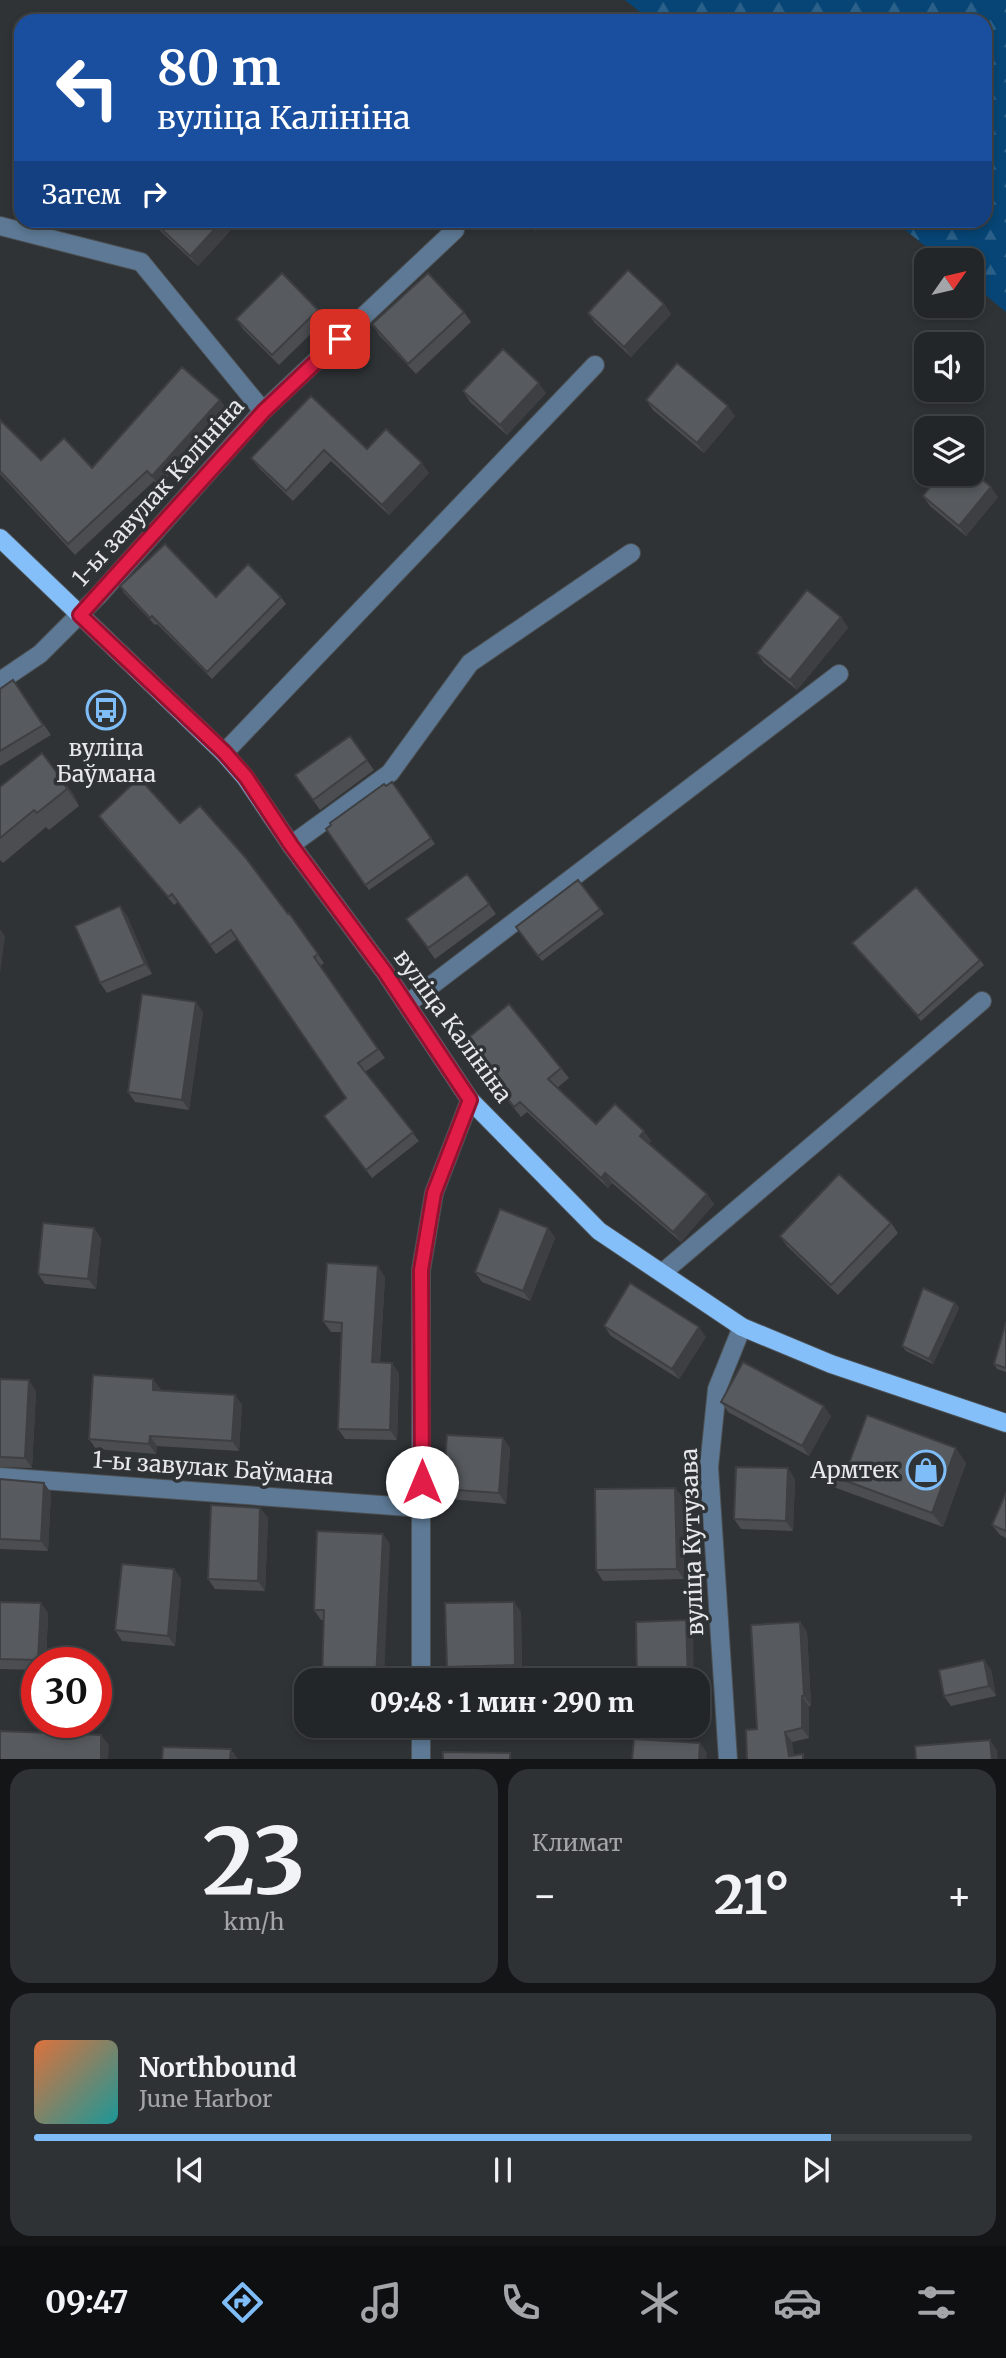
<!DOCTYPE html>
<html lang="ru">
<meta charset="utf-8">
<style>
body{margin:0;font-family:Merriweather,serif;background:#2f3234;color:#f1f3f6;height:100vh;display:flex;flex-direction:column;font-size:26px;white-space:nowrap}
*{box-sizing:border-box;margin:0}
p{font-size:23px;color:#a3a5a8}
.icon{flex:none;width:38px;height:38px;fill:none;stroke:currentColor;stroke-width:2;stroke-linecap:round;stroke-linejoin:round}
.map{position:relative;height:1759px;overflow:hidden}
.drawer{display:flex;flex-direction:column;gap:10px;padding:10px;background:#131516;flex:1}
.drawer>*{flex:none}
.top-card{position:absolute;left:14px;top:14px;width:978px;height:214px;border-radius:21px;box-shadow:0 4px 10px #0003,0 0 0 2px #404345;background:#1a4fa0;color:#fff;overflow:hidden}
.needle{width:46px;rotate:56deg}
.buttons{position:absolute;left:914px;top:248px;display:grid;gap:14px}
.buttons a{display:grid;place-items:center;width:70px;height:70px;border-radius:14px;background:#232628;box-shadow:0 4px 10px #0003,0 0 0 2px #404345;font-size:35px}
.speed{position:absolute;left:21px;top:1647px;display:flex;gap:14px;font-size:35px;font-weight:700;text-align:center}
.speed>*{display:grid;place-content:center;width:91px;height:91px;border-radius:50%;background:#232628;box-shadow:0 4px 10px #0003,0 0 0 2px #404345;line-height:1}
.speed .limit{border:10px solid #d22;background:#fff;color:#111}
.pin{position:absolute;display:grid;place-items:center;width:60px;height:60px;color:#fff;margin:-30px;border-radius:14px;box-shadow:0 4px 10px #0006}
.me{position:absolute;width:77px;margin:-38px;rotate:0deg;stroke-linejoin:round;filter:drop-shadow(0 0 5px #0008)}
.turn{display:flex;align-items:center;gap:24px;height:147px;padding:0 28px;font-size:32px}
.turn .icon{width:91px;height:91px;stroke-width:2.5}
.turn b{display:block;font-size:49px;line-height:60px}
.then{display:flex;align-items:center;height:66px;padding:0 28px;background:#0003;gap:14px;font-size:26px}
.big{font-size:52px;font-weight:800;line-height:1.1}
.drawer .tile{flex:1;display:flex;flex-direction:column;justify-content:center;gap:10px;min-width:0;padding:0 24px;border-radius:21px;background:#2f3234}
.drawer .dial{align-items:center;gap:0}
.dial b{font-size:91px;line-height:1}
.song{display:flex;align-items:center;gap:21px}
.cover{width:84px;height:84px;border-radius:10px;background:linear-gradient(135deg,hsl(20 70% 55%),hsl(180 70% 35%))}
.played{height:7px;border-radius:4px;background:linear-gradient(90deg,#7fbdf9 85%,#404345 85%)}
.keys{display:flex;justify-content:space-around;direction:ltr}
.heat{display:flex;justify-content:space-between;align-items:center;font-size:38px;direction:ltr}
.drawer .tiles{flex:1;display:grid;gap:10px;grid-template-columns:1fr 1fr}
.tile:last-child{grid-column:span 2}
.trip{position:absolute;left:294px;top:1668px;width:416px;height:70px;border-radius:21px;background:#232628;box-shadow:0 4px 10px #0003,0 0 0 2px #404345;font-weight:800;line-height:70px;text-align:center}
.menu{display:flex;height:112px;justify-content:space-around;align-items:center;background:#0e0f10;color:#a3a5a8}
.menu .icon{width:49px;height:49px}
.menu .on{color:#7fbdf9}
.menu b{font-size:32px;color:#f1f3f6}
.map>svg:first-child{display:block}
.forest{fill:url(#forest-firs)}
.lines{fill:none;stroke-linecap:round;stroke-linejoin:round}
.minor-casing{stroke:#4c5053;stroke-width:20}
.major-casing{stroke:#4c5053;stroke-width:20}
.minor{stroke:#5d7995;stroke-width:18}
.major{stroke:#84bff9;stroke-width:18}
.wall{fill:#4b4d51}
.shaded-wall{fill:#3d3f42}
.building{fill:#575a5e;stroke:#3d3f42;stroke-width:2}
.route-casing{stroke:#92132f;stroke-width:18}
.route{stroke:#e11d48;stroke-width:12}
.labels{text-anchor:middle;stroke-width:7;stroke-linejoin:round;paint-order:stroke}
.street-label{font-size:23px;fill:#e6e8ea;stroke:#2f3336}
.poi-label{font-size:23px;fill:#e6e8ea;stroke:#2f3336}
</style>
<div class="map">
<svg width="1006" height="1760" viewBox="0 0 1006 1760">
<defs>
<pattern id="forest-firs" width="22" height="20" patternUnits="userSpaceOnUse" patternTransform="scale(1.75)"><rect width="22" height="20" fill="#064575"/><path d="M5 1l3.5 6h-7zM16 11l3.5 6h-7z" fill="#2a6089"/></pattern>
</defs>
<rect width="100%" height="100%" fill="#2f3336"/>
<!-- forest -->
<path class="forest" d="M 625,0 L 1006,0 L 1006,312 L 971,283 L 971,261 L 944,261 L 894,221 L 985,220 L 985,21 L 651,21 Z"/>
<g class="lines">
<defs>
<path id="minor" d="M 0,226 L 141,262 L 263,411
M 0,681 L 40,654 L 98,596 L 263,411 L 455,230
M 224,753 L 595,365
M 291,845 L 390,773 L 470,663 L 631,553
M 407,1004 L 839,674
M 662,1273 L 982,1001
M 0,1477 L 422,1508
M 421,1680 L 421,1270 L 434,1193 L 470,1100
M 421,1760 L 421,1726
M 728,1760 L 709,1467 L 717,1389 L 742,1327"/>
<path id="major" d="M 0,538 L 224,753 L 245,777 L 291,845 L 385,972 L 470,1100 L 599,1231 L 742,1327 L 831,1364 L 1006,1423"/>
</defs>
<!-- minor casing -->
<use href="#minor" class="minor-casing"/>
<!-- major casing -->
<use href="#major" class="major-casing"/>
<!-- minor -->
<use href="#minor" class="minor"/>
<!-- major -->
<use href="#major" class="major"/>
</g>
<!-- wall -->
<path class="wall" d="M 105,220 L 120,220 L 119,225 Z
M 152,220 L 240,220 L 198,266 L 158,229 Z
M 524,220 L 545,220 L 535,231 Z
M 664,304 L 671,314 L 631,357 L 595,323 L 588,313 Z
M 318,310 L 325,320 L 279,365 L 243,329 L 236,319 Z
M 464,312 L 471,322 L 416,374 L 379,335 L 372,324 Z
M 463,391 L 546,393 L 507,435 L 470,402 Z
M 311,396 L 367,449 L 429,473 L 389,515 L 331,461 L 293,501 L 259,468 L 251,458 Z
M 220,400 L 227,410 L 159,486 L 154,481 L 75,555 L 0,474 L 0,420 L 41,460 L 92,468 Z
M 646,400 L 735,416 L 704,453 L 653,410 Z
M 923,496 L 998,497 L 966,536 L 930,506 Z
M 120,586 L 216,597 L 281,597 L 286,604 L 212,679 L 157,624 L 155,625 L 124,593 Z
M 841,617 L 848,628 L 797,690 L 764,663 L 757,653 Z
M 13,680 L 51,735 L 0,766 L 0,689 Z
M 350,736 L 374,770 L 320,810 L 295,775 Z
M 42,753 L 74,795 L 79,806 L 49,830 L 46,827 L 3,863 L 0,860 L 0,787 Z
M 392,782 L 435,844 L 369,890 L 326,829 Z
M 99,816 L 180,823 L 288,914 L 289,913 L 324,963 L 320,966 L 385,1058 L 365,1072 L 419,1141 L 372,1178 L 324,1116 L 346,1098 L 237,939 L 216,954 L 178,902 L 174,905 L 105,825 Z
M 467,874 L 496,914 L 435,959 L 406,919 Z
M 578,880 L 604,914 L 542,961 L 516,927 Z
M 120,906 L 127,916 L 152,974 L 107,993 L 100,983 Z
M 852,943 L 980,960 L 984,965 L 921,1021 Z
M 203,1012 L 189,1110 L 135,1102 L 128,1092 Z
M 462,1043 L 561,1068 L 569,1078 L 557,1088 L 596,1124 L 644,1131 L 651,1141 L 649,1143 L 707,1194 L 714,1204 L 681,1242 L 612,1183 L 608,1188 L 527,1112 L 521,1117 Z
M 891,1223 L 898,1233 L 838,1295 L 787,1246 L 780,1236 Z
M 94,1228 L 101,1239 L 96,1289 L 45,1284 L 38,1274 Z
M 548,1228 L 555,1238 L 530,1301 L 482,1282 L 475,1272 Z
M 385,1277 L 380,1362 L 399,1373 L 397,1440 L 345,1439 L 338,1429 L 341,1332 L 331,1332 L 323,1321 Z
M 955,1303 L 959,1308 L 933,1364 L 906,1351 L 902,1346 Z
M 1006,1322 L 1006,1372 L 997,1369 L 994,1364 Z
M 604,1326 L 706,1337 L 679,1379 L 611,1336 Z
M 0,1379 L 36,1391 L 32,1468 L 0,1467 Z
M 153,1379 L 161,1391 L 235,1395 L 242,1405 L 239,1451 L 157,1446 L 156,1454 L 96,1449 L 89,1439 Z
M 721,1402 L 831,1416 L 809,1456 L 728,1412 Z
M 503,1438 L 510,1448 L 506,1504 L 450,1499 L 443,1489 Z
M 966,1463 L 943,1527 L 828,1485 L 817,1470 L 848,1466 Z
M 0,1479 L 44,1483 L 51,1493 L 48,1551 L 0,1549 Z
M 795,1479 L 793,1531 L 741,1529 L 734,1519 Z
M 675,1488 L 683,1498 L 684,1579 L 603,1581 L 596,1570 Z
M 1006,1493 L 1006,1538 L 1000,1535 L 992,1525 Z
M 260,1508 L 268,1518 L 265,1591 L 215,1589 L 208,1579 Z
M 390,1544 L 324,1620 L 321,1620 L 314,1610 Z
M 174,1569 L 181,1579 L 175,1646 L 122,1641 L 115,1630 Z
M 0,1602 L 41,1603 L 48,1613 L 46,1662 L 37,1662 L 37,1670 L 0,1669 Z
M 514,1602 L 521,1612 L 522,1676 L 454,1677 L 447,1667 Z
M 800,1622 L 807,1632 L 811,1706 L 809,1706 L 809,1738 L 792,1742 L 747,1760 L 757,1729 Z
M 984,1660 L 991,1670 L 996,1696 L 951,1706 L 944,1696 Z"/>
<!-- shaded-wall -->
<path class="shaded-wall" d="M 223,220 L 240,220 L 198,266 L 190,256 Z
M 528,220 L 545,220 L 535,231 Z
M 664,304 L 671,314 L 631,357 L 624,347 Z
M 539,383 L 546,393 L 507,435 L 500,425 Z
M 220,400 L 227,410 L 159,486 L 152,476 Z
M 728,406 L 735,416 L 704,453 L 697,443 Z
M 422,463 L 429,473 L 389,515 L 382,505 Z
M 991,487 L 998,497 L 966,536 L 959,526 Z
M 841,617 L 848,628 L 797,690 L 790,680 Z
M 61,778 L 74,795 L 79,806 L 67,789 Z
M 120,906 L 127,916 L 152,974 L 145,964 Z
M 0,929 L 5,936 L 0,974 Z
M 196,1002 L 203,1012 L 189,1110 L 182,1100 Z
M 644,1131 L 651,1141 L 647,1146 L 640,1136 Z
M 605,1173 L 612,1183 L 608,1188 L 601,1178 Z
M 707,1194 L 714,1204 L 681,1242 L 673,1232 Z
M 94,1228 L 101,1239 L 96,1289 L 88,1279 Z
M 548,1228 L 555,1238 L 530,1301 L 523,1291 Z
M 378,1266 L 385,1277 L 379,1372 L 372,1362 Z
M 955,1303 L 959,1308 L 933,1364 L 929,1359 Z
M 699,1327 L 706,1337 L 679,1379 L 672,1369 Z
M 392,1363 L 399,1373 L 397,1440 L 390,1430 Z
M 153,1379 L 161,1389 L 160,1400 L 153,1390 Z
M 29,1380 L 36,1391 L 32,1468 L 25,1458 Z
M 235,1395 L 242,1405 L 239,1451 L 232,1441 Z
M 824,1406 L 831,1416 L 809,1456 L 802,1446 Z
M 150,1436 L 157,1446 L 156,1454 L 149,1444 Z
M 503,1438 L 510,1448 L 506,1504 L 499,1493 Z
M 956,1448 L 966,1463 L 943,1527 L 932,1513 Z
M 788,1468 L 795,1479 L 793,1531 L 786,1521 Z
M 44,1483 L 51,1493 L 48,1551 L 41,1541 Z
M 675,1488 L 683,1498 L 684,1579 L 677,1569 Z
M 260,1508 L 268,1518 L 265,1591 L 258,1581 Z
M 383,1534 L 390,1544 L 384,1680 L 376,1680 Z
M 174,1569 L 181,1579 L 175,1646 L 168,1636 Z
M 514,1602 L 521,1612 L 522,1676 L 515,1665 Z
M 41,1603 L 48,1613 L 46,1662 L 40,1662 L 38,1660 Z
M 686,1620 L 693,1631 L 694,1680 L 688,1680 Z
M 800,1622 L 807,1632 L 811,1706 L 804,1696 Z
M 984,1660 L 991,1670 L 996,1696 L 989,1686 Z
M 802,1696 L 809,1706 L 809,1738 L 802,1728 Z
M 785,1732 L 792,1742 L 795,1760 L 789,1756 Z
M 101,1735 L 109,1745 L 108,1760 L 101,1760 Z
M 990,1740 L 997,1750 L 998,1760 L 992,1760 Z
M 700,1743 L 707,1753 L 706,1760 L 699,1760 Z
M 231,1749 L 238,1759 L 238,1760 L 230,1760 Z"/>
<!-- building -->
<path class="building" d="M 21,172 L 21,187 L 17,185 Z
M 152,220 L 223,220 L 190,256 Z
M 628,270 L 664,304 L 624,347 L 588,313 Z
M 282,273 L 318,310 L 272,355 L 236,319 Z
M 428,273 L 464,312 L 408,364 L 372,324 Z
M 503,349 L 539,383 L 500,425 L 463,391 Z
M 677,363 L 728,406 L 697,443 L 646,400 Z
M 182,367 L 220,400 L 152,476 L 147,471 L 68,544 L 0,471 L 0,420 L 41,460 L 64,438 L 92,468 Z
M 311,396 L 367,449 L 386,429 L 422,463 L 382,505 L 324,450 L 286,491 L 251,458 Z
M 971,470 L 991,487 L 959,526 L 923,496 L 940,474 L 971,474 Z
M 165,544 L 216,597 L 248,564 L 281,597 L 207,672 L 152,616 L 150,618 L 120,586 Z
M 807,590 L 841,617 L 790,680 L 757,653 Z
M 13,680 L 43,725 L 0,751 L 0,689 Z
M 350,736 L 367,760 L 313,800 L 295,775 Z
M 42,753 L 61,778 L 67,789 L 37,813 L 34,810 L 0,838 L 0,787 Z
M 139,778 L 180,823 L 200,806 L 245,857 L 288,914 L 289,913 L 318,954 L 314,957 L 378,1049 L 358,1063 L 413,1132 L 366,1170 L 324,1116 L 346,1098 L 231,930 L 210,945 L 172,894 L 168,897 L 99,816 Z
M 392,782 L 431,838 L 365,885 L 326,829 L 331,825 L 330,823 L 384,784 L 386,786 Z
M 467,874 L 489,904 L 428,948 L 406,919 Z
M 578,880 L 600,909 L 538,956 L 516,927 Z
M 916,887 L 980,960 L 918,1016 L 852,943 Z
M 120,906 L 145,964 L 100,983 L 75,926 Z
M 142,994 L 196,1002 L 182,1100 L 128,1092 Z
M 509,1004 L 561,1068 L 548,1079 L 596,1124 L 615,1104 L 644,1131 L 640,1136 L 707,1194 L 673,1232 L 605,1173 L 601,1178 L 520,1102 L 514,1107 L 462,1043 Z
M 839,1174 L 891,1223 L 831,1285 L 780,1236 Z
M 500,1209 L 548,1228 L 523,1291 L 475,1272 Z
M 43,1223 L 94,1228 L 88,1279 L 38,1274 Z
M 327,1263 L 378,1266 L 372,1362 L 392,1363 L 390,1430 L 338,1429 L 342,1323 L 323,1321 Z
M 630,1283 L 699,1327 L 672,1369 L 604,1326 Z
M 923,1288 L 955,1303 L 929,1359 L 902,1346 Z
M 1006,1322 L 1006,1368 L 994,1364 Z
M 743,1362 L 824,1406 L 802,1446 L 721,1402 Z
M 93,1375 L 153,1379 L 153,1390 L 235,1395 L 232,1441 L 150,1436 L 149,1444 L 89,1439 Z
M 0,1379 L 29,1380 L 25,1458 L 0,1457 Z
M 867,1415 L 956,1448 L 932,1513 L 817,1470 L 818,1465 L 848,1466 Z
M 447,1435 L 503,1438 L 499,1493 L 443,1489 Z
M 736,1467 L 788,1468 L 786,1521 L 734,1519 Z
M 0,1479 L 44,1483 L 41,1541 L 0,1539 Z
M 675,1488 L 677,1569 L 596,1570 L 595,1489 Z
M 1006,1493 L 1006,1531 L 992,1525 Z
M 211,1505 L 260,1508 L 258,1581 L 208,1579 Z
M 317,1531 L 383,1534 L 376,1680 L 322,1680 L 324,1610 L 314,1610 Z
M 122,1564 L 174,1569 L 168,1636 L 115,1630 Z
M 0,1602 L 41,1603 L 38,1660 L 0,1659 Z
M 514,1602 L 515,1665 L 447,1667 L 445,1603 Z
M 686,1620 L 688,1680 L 637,1680 L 636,1622 Z
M 800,1622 L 804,1696 L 802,1696 L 802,1728 L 785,1732 L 789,1756 L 803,1754 L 803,1760 L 747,1760 L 746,1730 L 757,1729 L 751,1625 Z
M 984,1660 L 989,1686 L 944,1696 L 939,1670 Z
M 0,1731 L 101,1735 L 101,1760 L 0,1760 Z
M 634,1739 L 700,1743 L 699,1760 L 632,1760 Z
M 990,1740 L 992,1760 L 916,1760 L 915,1746 Z
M 163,1747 L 231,1749 L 230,1760 L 162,1760 Z
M 443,1752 L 510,1753 L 510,1760 L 443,1760 Z"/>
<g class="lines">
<defs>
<path id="route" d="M 340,339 L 264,411 L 80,615 L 224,752 L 246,777 L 291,845 L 385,972 L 470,1100 L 434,1193 L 421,1270 L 422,1482"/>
</defs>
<!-- route casing -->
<use href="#route" class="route-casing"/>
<!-- route -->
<use href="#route" class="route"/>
</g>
<!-- icons -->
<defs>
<symbol id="bus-ring" viewBox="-11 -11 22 22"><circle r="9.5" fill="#2f3336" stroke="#7fbdf9" stroke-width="1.5"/><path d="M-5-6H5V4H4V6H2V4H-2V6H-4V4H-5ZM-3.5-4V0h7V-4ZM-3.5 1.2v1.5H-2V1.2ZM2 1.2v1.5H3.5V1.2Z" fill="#7fbdf9"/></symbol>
<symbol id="shop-ring" viewBox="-11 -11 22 22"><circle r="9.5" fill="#2f3336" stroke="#7fbdf9" stroke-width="1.5"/><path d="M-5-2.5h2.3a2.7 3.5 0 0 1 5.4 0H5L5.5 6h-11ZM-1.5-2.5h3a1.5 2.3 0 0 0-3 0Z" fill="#7fbdf9"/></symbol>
</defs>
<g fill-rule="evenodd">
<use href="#bus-ring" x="84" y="688" width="44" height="44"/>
<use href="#shop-ring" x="904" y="1448" width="44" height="44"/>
</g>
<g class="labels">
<!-- street labels -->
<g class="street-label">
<text transform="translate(158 492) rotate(-48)" y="8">1-ы завулак Калініна</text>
<text transform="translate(453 1026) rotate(54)" y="8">вуліца Калініна</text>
<text transform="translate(213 1468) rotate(4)" y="8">1-ы завулак Баўмана</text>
<text transform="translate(692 1542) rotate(-92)" y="8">вуліца Кутузава</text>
</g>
<!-- poi labels -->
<g class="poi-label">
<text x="106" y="756">вуліца<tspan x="106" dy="26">Баўмана</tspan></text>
<text x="899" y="1478" text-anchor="end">Армтек</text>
</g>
</g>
</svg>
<div class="buttons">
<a><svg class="needle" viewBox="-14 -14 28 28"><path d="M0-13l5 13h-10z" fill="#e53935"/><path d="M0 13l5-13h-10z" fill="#a3a5a8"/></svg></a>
<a><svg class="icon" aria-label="sound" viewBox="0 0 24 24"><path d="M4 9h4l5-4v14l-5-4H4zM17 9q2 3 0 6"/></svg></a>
<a><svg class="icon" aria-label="layers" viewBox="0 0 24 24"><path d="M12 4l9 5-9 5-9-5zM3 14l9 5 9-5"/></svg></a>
</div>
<div class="speed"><div class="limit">30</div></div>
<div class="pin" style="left:340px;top:339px;background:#d93025"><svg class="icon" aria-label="arrive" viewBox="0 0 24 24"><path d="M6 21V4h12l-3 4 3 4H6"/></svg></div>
<svg class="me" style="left:422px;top:1482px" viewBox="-20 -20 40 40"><circle r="19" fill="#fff"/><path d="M0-13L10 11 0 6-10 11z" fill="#e11d48"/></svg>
<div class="trip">09:48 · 1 мин · 290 m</div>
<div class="top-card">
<div class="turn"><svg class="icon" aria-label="left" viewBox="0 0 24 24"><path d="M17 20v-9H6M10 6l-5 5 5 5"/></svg><div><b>80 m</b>вуліца Калініна</div></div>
<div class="then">Затем<svg class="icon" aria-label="right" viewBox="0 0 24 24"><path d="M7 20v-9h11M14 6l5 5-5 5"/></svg></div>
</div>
</div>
<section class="drawer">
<div class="tiles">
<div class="tile dial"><b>23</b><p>km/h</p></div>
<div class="tile"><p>Климат</p>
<div class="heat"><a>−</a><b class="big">21°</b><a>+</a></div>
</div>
<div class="tile">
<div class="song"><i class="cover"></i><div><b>Northbound</b><p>June Harbor</p></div></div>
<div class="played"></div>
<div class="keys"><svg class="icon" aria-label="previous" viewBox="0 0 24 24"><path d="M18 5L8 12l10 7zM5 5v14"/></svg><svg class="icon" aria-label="pause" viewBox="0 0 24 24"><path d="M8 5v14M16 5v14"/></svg><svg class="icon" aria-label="next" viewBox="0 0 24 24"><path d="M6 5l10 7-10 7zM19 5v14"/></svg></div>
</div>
</div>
</section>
<nav class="menu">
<b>09:47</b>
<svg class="icon on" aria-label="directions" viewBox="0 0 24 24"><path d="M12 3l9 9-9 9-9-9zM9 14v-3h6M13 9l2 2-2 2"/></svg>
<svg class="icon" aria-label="music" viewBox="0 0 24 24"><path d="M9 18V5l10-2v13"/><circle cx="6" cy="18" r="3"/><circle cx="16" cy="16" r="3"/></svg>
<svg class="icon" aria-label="phone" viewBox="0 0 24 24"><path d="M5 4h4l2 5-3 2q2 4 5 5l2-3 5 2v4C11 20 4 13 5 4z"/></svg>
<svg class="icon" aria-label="climate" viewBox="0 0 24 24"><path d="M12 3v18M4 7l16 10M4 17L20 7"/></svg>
<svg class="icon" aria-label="car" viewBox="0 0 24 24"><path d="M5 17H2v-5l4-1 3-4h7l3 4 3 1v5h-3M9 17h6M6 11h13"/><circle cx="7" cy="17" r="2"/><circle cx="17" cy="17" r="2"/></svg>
<svg class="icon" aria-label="filters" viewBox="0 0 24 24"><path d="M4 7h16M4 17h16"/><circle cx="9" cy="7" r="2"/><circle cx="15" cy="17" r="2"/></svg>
</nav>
